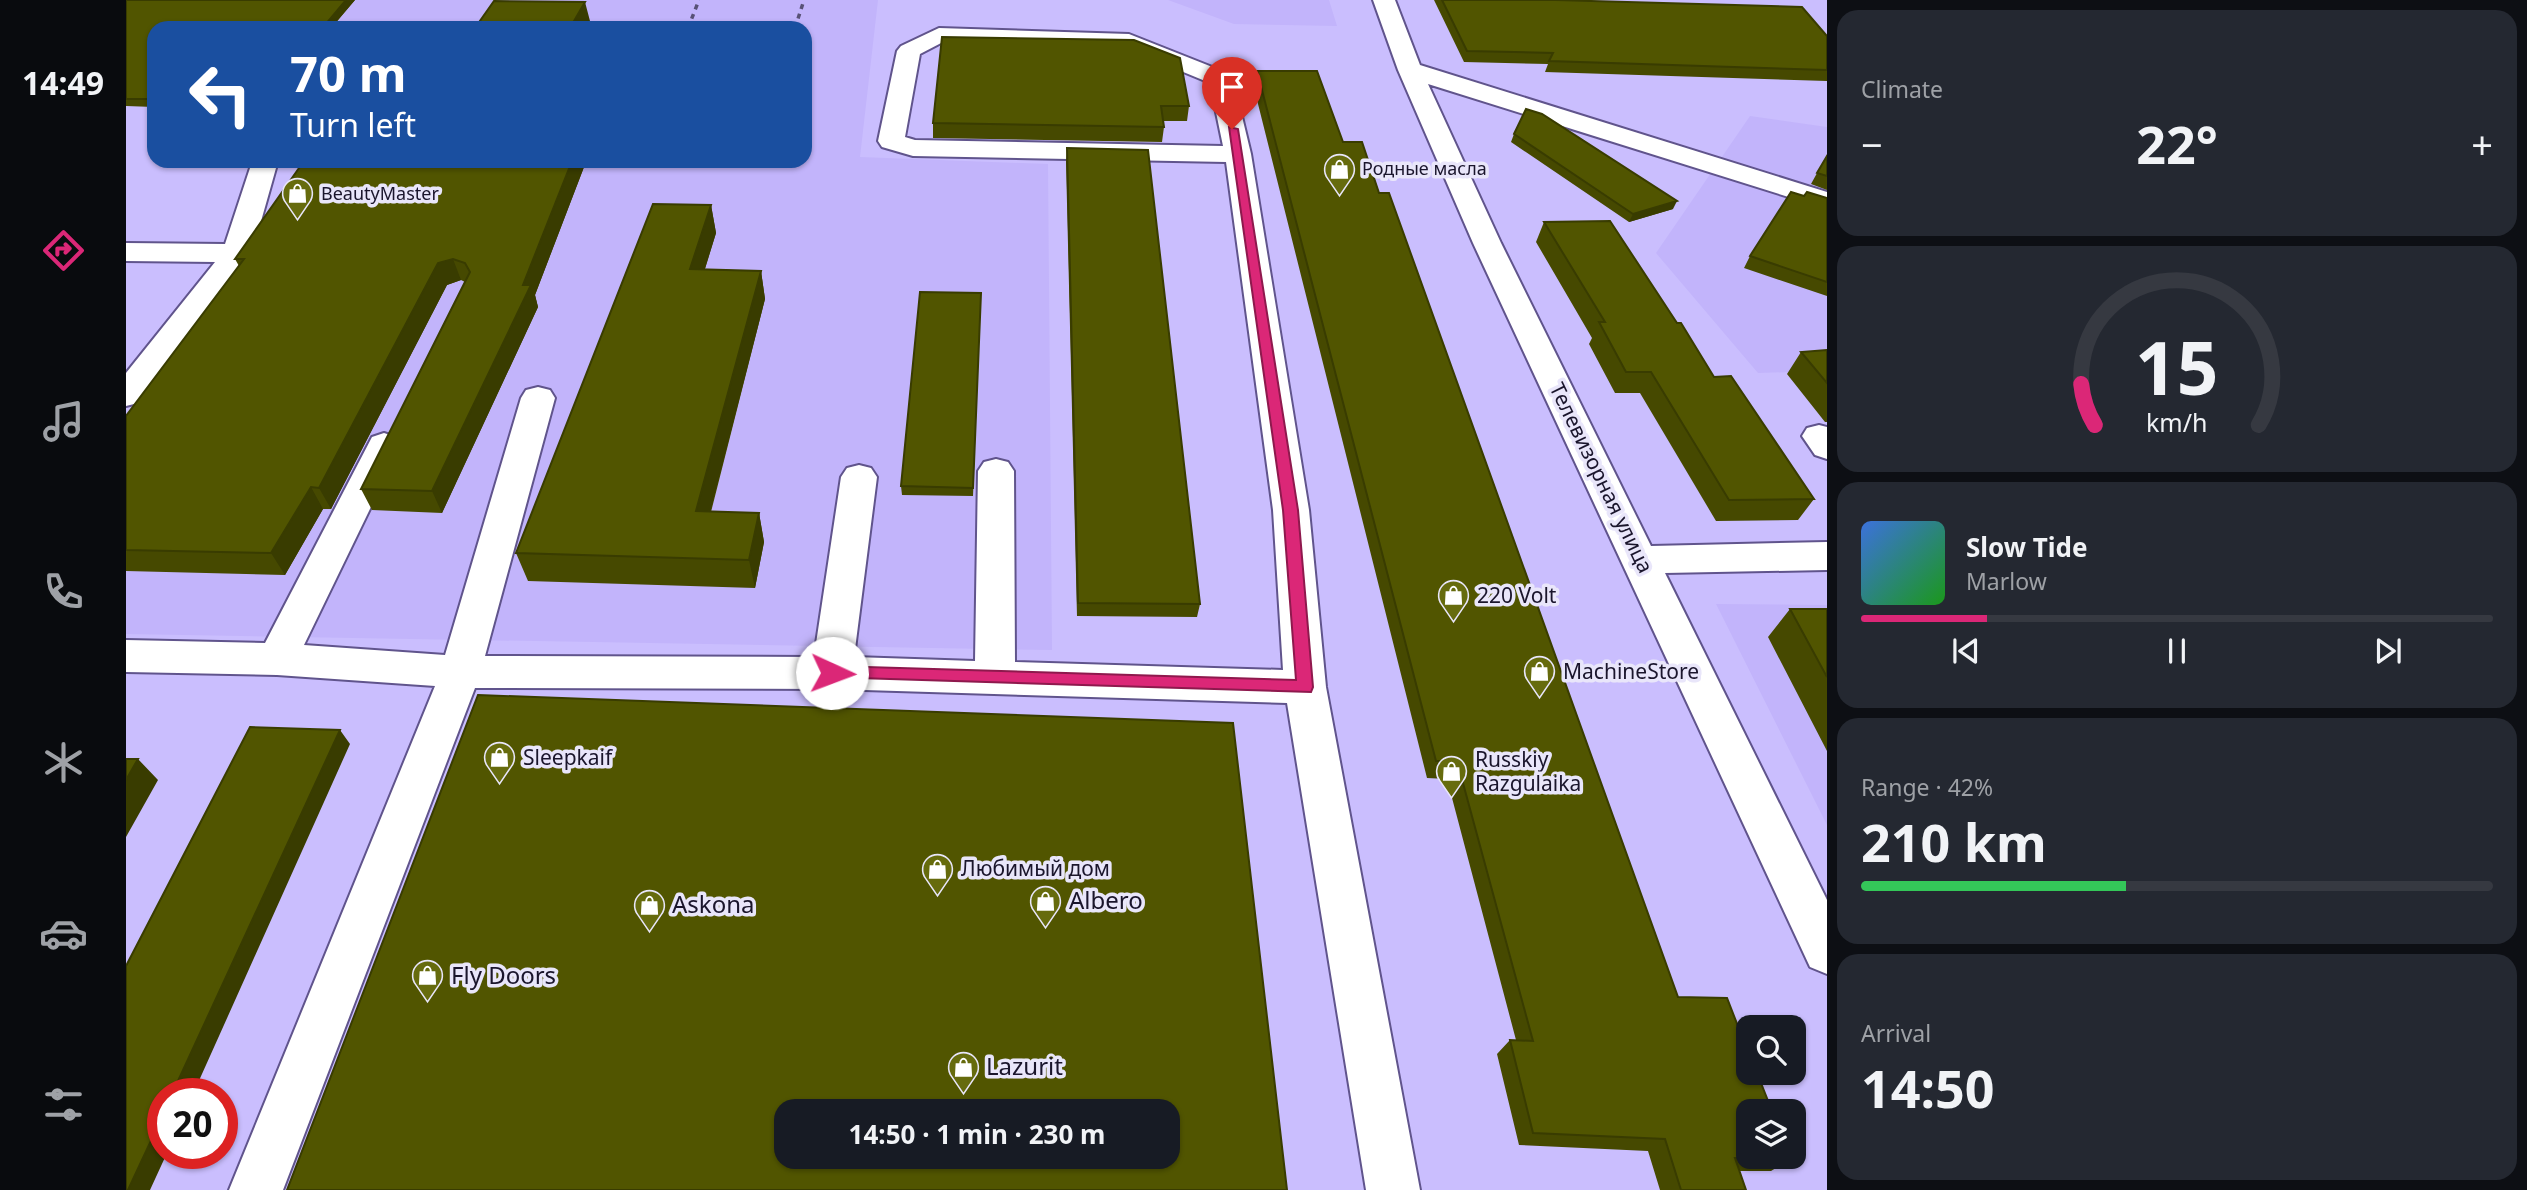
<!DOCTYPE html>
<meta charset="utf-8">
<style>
body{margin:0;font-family:"Noto Sans",sans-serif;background:#242831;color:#f1f3f6;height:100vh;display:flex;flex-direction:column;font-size:26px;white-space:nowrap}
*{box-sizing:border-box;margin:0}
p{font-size:23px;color:#9ea1a6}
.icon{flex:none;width:38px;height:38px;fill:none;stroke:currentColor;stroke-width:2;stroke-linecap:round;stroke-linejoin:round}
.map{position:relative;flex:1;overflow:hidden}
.panel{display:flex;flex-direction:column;gap:10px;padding:10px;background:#0d0f14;width:700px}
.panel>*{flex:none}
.banner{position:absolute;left:21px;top:21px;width:665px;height:147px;border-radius:21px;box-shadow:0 2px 5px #0004;background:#1a4fa0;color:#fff;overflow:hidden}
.buttons{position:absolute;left:1610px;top:1015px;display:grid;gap:14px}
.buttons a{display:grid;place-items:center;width:70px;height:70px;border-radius:14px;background:#171b24;box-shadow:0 2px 5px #0004;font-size:35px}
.speed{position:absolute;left:21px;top:1078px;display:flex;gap:14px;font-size:35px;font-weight:700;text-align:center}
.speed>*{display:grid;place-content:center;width:91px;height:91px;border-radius:50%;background:#171b24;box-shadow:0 2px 5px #0004;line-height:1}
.speed .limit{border:10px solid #d22;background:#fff;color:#111}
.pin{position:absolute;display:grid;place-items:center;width:60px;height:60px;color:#fff;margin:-72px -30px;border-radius:50% 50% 50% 0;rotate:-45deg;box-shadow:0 0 7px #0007}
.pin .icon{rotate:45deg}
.me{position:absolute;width:77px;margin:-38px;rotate:92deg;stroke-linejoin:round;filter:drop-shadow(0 0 5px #0008)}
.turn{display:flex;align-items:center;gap:24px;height:147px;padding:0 28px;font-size:32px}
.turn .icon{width:91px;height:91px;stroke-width:2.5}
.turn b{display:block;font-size:49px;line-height:60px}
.big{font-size:52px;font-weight:700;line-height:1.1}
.panel .widget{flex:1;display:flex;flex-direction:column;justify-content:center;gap:10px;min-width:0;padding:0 24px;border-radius:21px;background:#242831}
.panel .dial{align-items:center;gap:0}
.dial svg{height:182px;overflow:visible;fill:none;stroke:#363941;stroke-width:7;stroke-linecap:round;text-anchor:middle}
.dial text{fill:#f1f3f6;stroke:none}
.song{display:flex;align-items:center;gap:21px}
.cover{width:84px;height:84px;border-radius:10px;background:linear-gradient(135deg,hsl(220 70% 55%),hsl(120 70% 35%))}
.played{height:7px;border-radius:4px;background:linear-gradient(90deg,#db2777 20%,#363941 20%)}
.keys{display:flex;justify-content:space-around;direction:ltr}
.heat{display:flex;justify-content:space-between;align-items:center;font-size:38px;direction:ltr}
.charge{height:10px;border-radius:5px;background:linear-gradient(90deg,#34c759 42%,#363941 0)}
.trip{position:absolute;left:648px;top:1099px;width:406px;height:70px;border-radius:21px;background:#171b24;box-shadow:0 2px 5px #0004;font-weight:700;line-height:70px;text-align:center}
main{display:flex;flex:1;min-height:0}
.dock{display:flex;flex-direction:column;width:126px;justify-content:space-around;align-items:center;background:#090b0e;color:#9ea1a6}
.dock .icon{width:49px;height:49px}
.dock .current{color:#db2777}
.dock b{font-size:32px;color:#f1f3f6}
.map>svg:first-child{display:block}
.built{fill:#c2b4fb}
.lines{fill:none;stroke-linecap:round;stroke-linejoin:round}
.minor-casing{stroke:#60548c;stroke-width:4}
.minor{fill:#fff;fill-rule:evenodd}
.rail{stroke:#585176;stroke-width:3.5;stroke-dasharray:5 5;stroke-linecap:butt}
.wall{fill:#464900}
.shaded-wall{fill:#393c00}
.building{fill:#515500;stroke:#393c00;stroke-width:2;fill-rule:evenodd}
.route{fill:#db2777;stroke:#8e194d;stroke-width:2}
.labels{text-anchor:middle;stroke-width:7;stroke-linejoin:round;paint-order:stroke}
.far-poi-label{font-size:18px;fill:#1a152c;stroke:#e9e6fa;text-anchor:start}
.street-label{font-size:21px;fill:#1a152c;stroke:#e9e6fa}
.poi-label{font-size:21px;fill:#1a152c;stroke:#e9e6fa;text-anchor:start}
.near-poi-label{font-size:24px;fill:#1a152c;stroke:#e9e6fa;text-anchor:start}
</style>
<main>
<nav class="dock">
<b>14:49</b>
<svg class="icon current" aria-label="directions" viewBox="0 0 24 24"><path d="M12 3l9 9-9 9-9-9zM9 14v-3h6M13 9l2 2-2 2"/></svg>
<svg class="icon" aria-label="music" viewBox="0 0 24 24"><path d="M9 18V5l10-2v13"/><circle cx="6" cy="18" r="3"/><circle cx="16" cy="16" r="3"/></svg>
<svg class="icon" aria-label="phone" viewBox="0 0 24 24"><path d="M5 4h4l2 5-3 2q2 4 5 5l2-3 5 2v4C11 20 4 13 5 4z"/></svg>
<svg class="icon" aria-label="climate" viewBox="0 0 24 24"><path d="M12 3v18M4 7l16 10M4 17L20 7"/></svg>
<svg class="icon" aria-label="car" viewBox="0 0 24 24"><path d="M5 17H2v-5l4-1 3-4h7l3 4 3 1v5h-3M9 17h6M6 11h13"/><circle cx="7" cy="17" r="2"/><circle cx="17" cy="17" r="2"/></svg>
<svg class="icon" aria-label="filters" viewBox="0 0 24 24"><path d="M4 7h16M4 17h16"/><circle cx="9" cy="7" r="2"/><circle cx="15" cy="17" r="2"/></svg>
</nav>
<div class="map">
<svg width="1701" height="1190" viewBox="0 0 1701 1190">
<rect width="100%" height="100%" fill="#cabefe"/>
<!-- built -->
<path class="built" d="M 226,0 L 752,0 L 734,157 L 922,164 L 926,650 L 0,634 L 0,538 L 259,161 L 679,161 L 679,28 L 191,26 Z
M 1042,0 L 1203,0 L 1211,26 L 1108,24 Z
M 1624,116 L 1701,127 L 1701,371 L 1632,373 L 1530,253 Z
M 1590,604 L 1701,605 L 1701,825 Z"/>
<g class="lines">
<defs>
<path id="minor" d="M 1247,0 L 1269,0 L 1294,65 L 1701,192 L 1701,209 L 1302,84 L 1375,243 L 1525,546 L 1701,542 L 1701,570 L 1539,573 L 1701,900 L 1701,974 L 1684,967 L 1347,243 L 1272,70 Z
M 813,28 L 1003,34 L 1104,74 L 1107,79 L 1125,154 L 1183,510 L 1200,687 L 1294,1190 L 1240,1190 L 1161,703 L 706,689 L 349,688 L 157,1190 L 103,1190 L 309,686 L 151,675 L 0,672 L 0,640 L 139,643 L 246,437 L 258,433 L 270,437 L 275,445 L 178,645 L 319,655 L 395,398 L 400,390 L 412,387 L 424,390 L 429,398 L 359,656 L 688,657 L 715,477 L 721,468 L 733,465 L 745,468 L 751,477 L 728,657 L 849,661 L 852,471 L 858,462 L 870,459 L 882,462 L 888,471 L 889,662 L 1157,670 L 1147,510 L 1100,162 L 787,156 L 756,147 L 752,141 L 771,51 L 775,46 ZM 817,42 L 999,48 L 1084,83 L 1097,146 L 789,140 L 779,137 L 794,54 Z
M 141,161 L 150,168 L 126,253 L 12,403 L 0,406 L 0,373 L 89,262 L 0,261 L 0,243 L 99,244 L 124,168 L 128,162 Z
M 1693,425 L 1701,427 L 1701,459 L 1689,455 L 1676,436 L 1681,428 Z"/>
</defs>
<!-- minor casing -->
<use href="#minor" class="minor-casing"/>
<!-- minor -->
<use href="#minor" class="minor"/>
<!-- rail -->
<path class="rail" d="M 562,28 L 573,0
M 669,28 L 678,0"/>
</g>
<!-- wall -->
<path class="wall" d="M 0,0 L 229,0 L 208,25 L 28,28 L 28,107 L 0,106 Z
M 1308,0 L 1430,0 L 1701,36 L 1701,81 L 1419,72 L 1422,64 L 1338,62 Z
M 816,37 L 1063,106 L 1061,121 L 1037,121 L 1038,127 L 1036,142 L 807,138 L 807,123 Z
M 1131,71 L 1217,142 L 1253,193 L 1552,997 L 1665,1159 L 1645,1171 L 1613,1171 L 1620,1190 L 1534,1190 L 1522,1151 L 1393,1145 L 1371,1054 L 1384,1040 L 1390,1040 L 1321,779 L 1301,778 L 1128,88 Z
M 1388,134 L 1547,209 L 1503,222 L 1385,142 Z
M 941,148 L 1074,604 L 1071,617 L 951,616 L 940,162 Z
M 1701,155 L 1701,190 L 1685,184 Z
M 458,167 L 409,295 L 412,307 L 316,513 L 246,510 L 235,489 L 339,282 L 335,280 L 321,285 L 205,509 L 197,509 L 159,575 L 0,571 L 0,416 L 113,266 L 109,259 Z
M 1678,196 L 1701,198 L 1701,296 L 1618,268 L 1624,256 Z
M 585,205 L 590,233 L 579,269 L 635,271 L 639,299 L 585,512 L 633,513 L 638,542 L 629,588 L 402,581 L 390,553 Z
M 1418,222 L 1551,323 L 1588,377 L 1688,499 L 1672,520 L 1590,521 L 1514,393 L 1489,393 L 1463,344 L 1466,338 L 1410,242 Z
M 855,293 L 847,496 L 776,495 L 775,486 Z
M 1701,350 L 1701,422 L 1699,422 L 1661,374 L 1675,352 Z
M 1664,609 L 1701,609 L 1701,751 L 1642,637 Z"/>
<!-- shaded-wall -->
<path class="shaded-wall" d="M 220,0 L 229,0 L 205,28 L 199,25 Z
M 459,2 L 464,21 L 460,28 L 444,28 Z
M 446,161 L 456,161 L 458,167 L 409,295 L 412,307 L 316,513 L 306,491 L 397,285 Z
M 1551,201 L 1547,209 L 1503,222 L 1507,214 Z
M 585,205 L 590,233 L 570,297 L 564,269 Z
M 327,259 L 335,280 L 321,285 L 205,509 L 193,488 L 312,263 Z
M 635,271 L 639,299 L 577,540 L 570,511 Z
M 185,487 L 197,509 L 159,575 L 145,553 Z
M 633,513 L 638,542 L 629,588 L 623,560 Z
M 214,730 L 224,744 L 67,1094 L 46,1094 Z
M 12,759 L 32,780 L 0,837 L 0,780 Z
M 37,1115 L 37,1153 L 41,1153 L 24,1190 L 2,1190 Z"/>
<!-- building -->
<path class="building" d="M 0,0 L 220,0 L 199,25 L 211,25 L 209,28 L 28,28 L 28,99 L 0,99 Z
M 1316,0 L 1430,0 L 1676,7 L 1701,36 L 1701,70 L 1423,61 L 1427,53 L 1341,51 Z
M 368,1 L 459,2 L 444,28 L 349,28 Z
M 816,37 L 1008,40 L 1054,58 L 1063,106 L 1035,106 L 1038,127 L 807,123 Z
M 1131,71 L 1191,71 L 1217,142 L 1236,142 L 1253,193 L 1263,193 L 1552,997 L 1601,998 L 1622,1052 L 1622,1073 L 1631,1073 L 1646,1111 L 1622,1111 L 1622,1157 L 1664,1157 L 1665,1159 L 1609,1158 L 1620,1190 L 1555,1190 L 1539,1139 L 1407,1133 L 1384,1040 L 1407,1041 L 1331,761 L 1310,761 Z
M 1400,109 L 1416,114 L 1551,201 L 1507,214 L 1388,134 Z
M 941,148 L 1022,150 L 1074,604 L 952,603 Z
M 1701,156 L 1701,176 L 1691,173 Z
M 178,161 L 446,161 L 397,285 L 405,285 L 306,491 L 235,489 L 344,272 L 339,263 L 327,259 L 312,263 L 193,488 L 185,487 L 145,553 L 0,550 L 0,416 L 118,259 L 109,259 Z
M 1665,192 L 1678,196 L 1681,192 L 1701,198 L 1701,282 L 1624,256 Z
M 527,204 L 585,205 L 564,269 L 635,271 L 570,511 L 633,513 L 623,560 L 390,553 Z
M 1484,221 L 1551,323 L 1555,323 L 1588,377 L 1605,376 L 1688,499 L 1603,500 L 1525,372 L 1500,372 L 1473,322 L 1479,322 L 1418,222 Z
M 794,292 L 855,293 L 847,488 L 775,486 Z
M 1701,350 L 1701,383 L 1675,352 Z
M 1664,609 L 1701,609 L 1701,677 Z
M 352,695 L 1107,723 L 1161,1190 L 161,1190 ZM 660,1111 L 1041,1111 L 1041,1157 L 660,1157 Z
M 124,727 L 214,730 L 46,1094 L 37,1094 L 37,1115 L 2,1190 L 0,1190 L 0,966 Z
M 0,759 L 12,759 L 0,780 Z"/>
<!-- route -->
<path class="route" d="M 1103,127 L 1112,129 L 1172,510 L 1187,687 L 1185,692 L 700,677 L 698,673 L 700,668 L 706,666 L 1170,680 L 1157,510 Z"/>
<!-- icons -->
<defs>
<symbol id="shop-pin" viewBox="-11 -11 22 30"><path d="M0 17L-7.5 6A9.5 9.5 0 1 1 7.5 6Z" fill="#666b0d" stroke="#e9e6fa"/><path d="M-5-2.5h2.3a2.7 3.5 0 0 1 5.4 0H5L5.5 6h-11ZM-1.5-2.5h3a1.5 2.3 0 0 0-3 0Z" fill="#fff"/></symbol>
</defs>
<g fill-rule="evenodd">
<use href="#shop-pin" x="1196" y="152" width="35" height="47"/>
<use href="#shop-pin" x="154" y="176" width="35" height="47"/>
<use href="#shop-pin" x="1310" y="578" width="35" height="47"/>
<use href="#shop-pin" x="1396" y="654" width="35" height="47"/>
<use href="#shop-pin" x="356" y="740" width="35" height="47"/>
<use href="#shop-pin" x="1308" y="754" width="35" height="47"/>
<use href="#shop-pin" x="794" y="852" width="35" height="47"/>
<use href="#shop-pin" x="902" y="884" width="35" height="47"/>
<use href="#shop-pin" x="506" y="888" width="35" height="47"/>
<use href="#shop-pin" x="284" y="958" width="35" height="47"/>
<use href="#shop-pin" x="820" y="1050" width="35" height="47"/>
</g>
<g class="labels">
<!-- far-poi labels -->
<g class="far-poi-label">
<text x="1236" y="175">Родные масла</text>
<text x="195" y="200">BeautyMaster</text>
</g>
<!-- street labels -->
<g class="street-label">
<text transform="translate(1475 478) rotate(64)" y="7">Телевизорная улица</text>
</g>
<!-- poi labels -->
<g class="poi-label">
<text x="1351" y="603">220 Volt</text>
<text x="1437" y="679">MachineStore</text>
<text x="397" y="765">Sleepkaif</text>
<text x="1349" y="767">Russkiy<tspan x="1349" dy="24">Razgulaika</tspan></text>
<text x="835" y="876">Любимый дом</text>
</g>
<!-- near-poi labels -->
<g class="near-poi-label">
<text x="943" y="909">Albero</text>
<text x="546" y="913">Askona</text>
<text x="325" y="984">Fly Doors</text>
<text x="860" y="1075">Lazurit</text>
</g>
</g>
</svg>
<div class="buttons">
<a><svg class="icon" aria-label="search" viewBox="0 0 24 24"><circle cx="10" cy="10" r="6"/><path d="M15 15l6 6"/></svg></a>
<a><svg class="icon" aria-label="layers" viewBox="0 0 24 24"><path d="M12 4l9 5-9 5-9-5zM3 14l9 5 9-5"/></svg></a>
</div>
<div class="speed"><div class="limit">20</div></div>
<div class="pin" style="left:1106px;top:129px;background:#d93025"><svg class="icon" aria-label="arrive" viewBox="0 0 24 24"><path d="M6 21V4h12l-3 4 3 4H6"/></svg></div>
<svg class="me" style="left:706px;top:673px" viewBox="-20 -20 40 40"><circle r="19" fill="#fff"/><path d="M0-13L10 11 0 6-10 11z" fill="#db2777"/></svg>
<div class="trip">14:50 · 1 min · 230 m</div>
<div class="banner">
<div class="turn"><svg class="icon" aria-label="left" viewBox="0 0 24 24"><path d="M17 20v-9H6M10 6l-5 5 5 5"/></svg><div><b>70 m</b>Turn left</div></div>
</div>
</div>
<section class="panel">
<div class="widget"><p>Climate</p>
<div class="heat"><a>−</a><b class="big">22°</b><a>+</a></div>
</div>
<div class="widget dial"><svg viewBox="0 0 100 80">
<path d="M14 69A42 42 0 1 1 86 69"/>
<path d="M14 69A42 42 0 0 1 8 51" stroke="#db2777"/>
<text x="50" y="56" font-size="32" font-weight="700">15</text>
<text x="50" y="72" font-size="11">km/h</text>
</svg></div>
<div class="widget">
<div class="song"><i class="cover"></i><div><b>Slow Tide</b><p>Marlow</p></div></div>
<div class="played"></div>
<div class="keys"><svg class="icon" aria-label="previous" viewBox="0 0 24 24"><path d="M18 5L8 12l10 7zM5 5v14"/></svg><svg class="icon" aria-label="pause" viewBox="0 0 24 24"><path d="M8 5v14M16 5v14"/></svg><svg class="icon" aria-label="next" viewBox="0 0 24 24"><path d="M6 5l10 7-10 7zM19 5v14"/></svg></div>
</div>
<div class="widget"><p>Range · 42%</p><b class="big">210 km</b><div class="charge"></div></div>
<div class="widget"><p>Arrival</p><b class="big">14:50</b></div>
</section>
</main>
